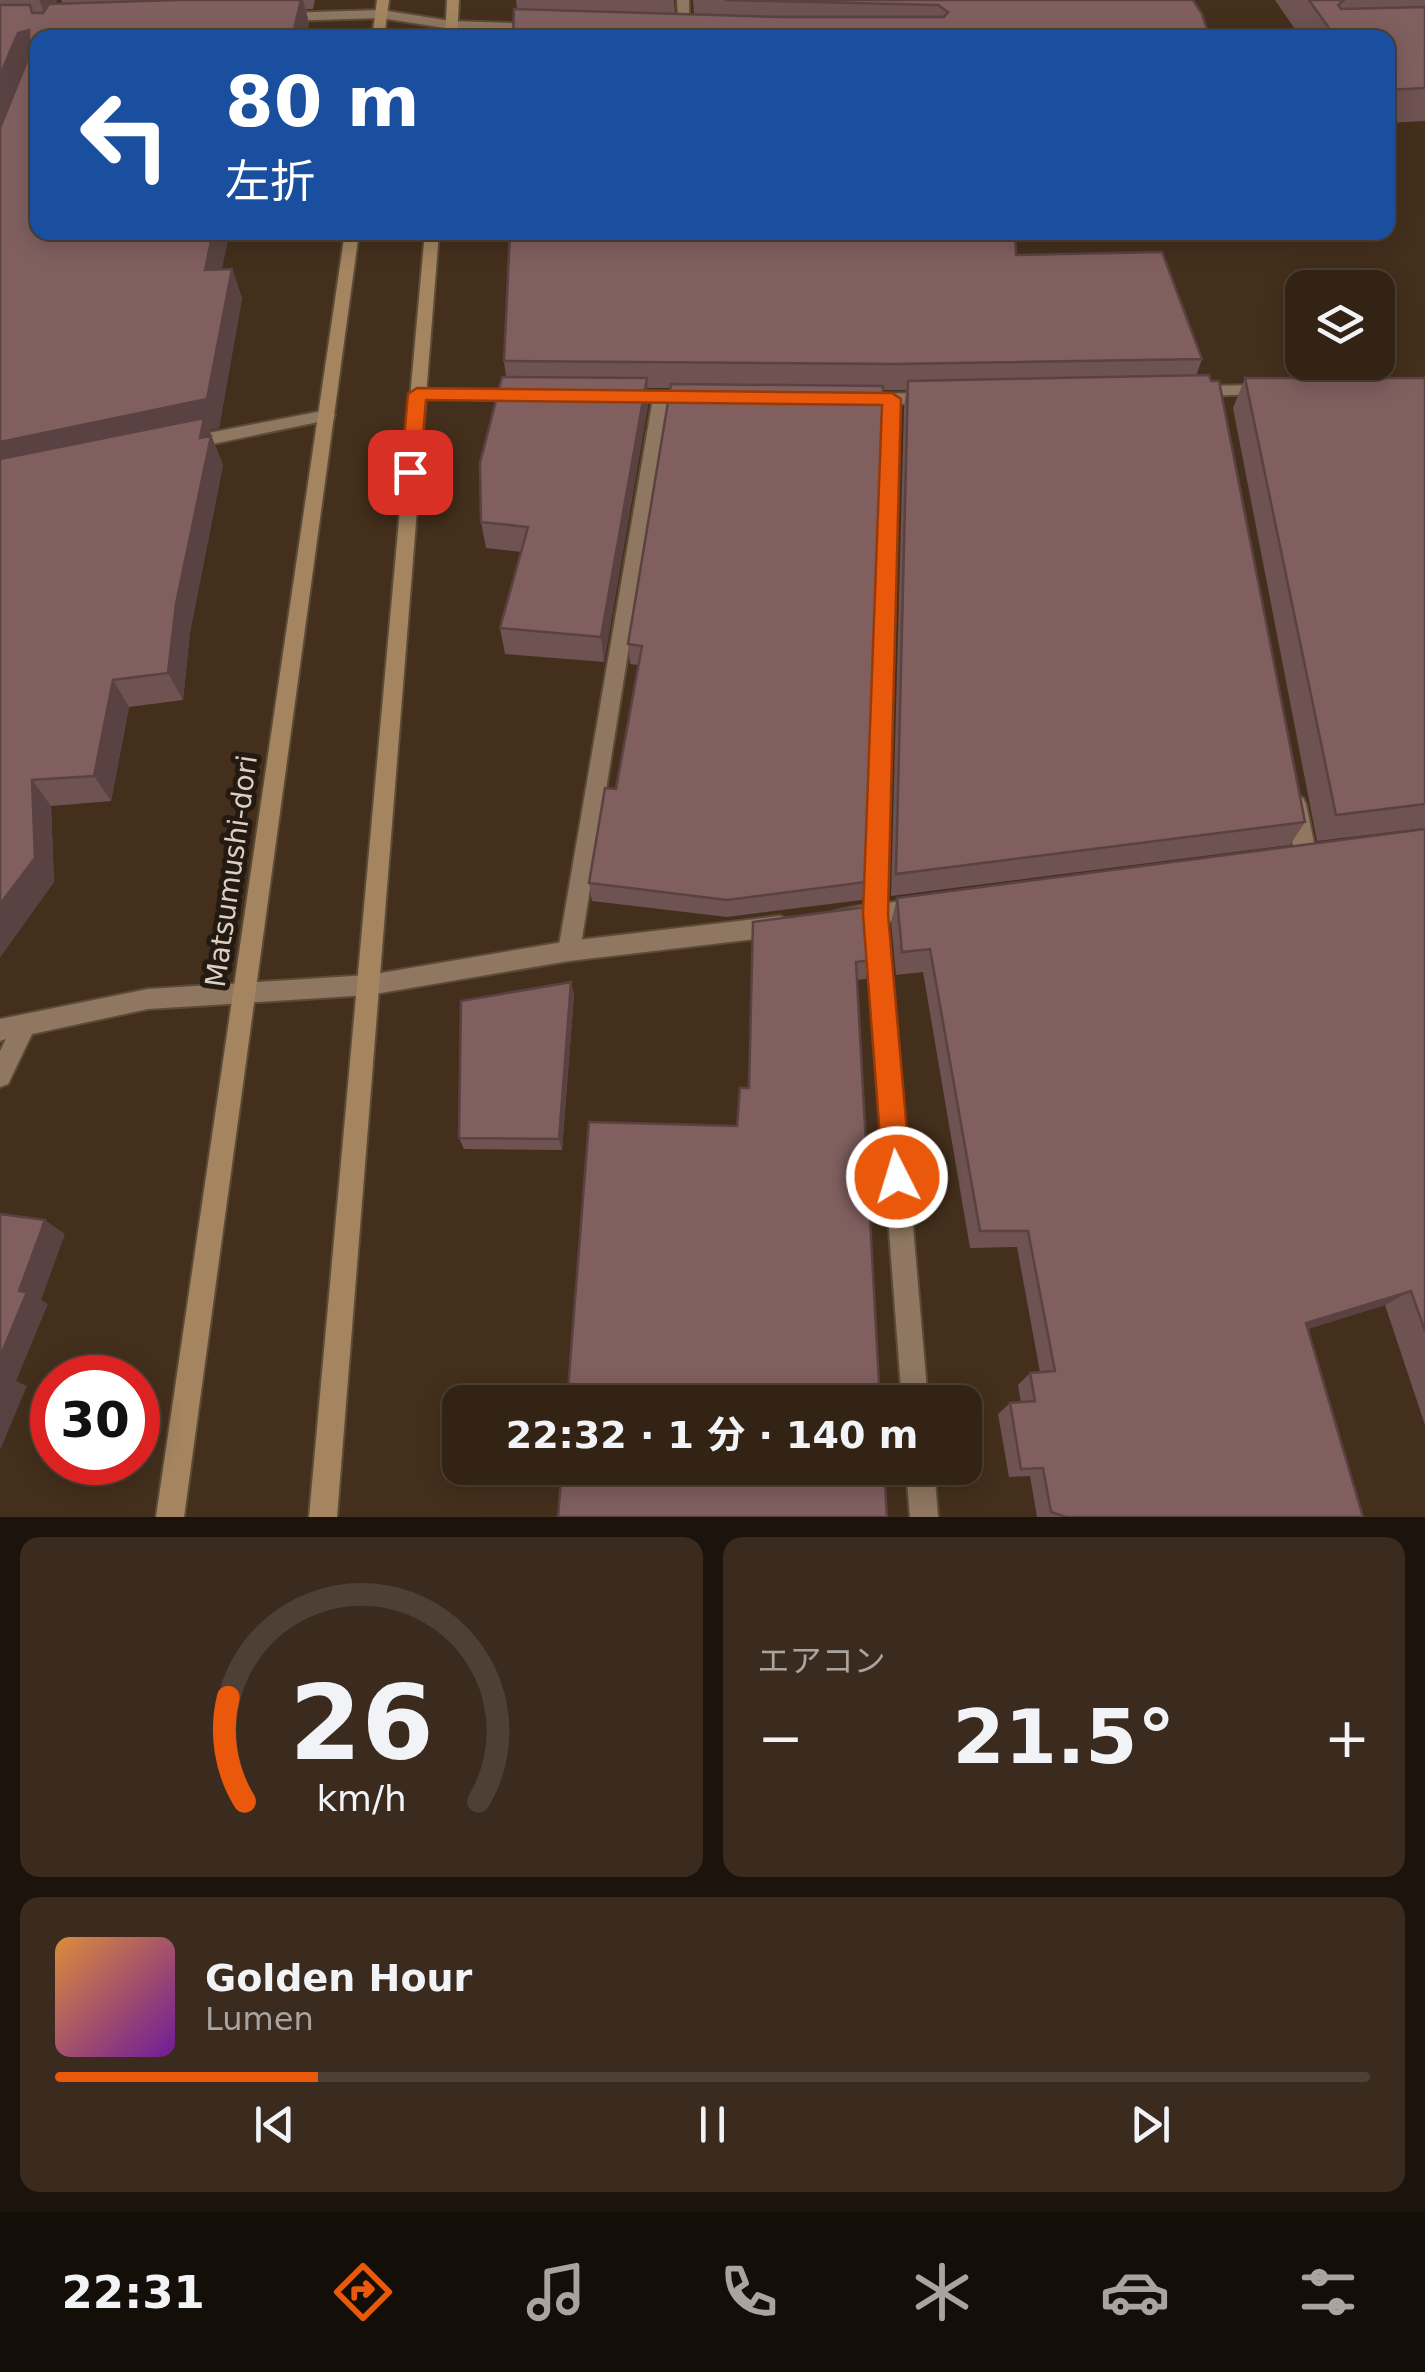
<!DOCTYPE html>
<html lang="ja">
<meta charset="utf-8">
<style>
body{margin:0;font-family:"DejaVu Sans","Noto Sans JP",sans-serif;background:#3b2b1e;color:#f1f3f6;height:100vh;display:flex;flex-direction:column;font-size:38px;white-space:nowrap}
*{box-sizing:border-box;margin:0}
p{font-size:32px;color:#a9a4a0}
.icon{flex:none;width:55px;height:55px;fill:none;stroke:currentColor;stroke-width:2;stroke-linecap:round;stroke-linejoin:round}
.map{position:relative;height:1517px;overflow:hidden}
.side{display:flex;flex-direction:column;gap:20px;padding:20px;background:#1c130c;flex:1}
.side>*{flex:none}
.guide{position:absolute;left:30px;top:30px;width:1365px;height:210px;border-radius:20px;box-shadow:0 5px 25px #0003,0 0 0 2px #4e4034;background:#1a4fa0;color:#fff;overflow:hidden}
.tools{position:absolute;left:1285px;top:270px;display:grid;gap:20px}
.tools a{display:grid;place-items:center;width:110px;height:110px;border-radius:20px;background:#332315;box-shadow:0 5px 25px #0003,0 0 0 2px #4e4034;font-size:50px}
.speed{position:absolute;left:30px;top:1355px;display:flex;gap:20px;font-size:50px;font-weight:700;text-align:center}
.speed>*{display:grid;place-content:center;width:130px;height:130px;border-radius:50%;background:#332315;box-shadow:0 5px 25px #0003,0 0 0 2px #4e4034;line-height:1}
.speed .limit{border:15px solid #d22;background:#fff;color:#111}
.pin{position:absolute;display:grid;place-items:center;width:85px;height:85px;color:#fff;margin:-42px;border-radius:20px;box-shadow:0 5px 15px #0006}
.me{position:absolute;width:110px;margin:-55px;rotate:355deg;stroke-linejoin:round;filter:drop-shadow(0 0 8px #0008)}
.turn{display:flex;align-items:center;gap:35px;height:210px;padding:0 30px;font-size:45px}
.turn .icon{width:130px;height:130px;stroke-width:2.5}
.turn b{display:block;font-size:70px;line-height:85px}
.big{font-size:75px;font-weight:700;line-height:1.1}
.side .widget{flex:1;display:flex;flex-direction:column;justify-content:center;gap:15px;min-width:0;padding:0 35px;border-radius:20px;background:#3b2b1e}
.side .dial{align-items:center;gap:0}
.dial svg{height:260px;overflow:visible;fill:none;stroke:#4e4034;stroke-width:7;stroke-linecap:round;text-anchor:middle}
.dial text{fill:#f1f3f6;stroke:none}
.song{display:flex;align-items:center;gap:30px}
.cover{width:120px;height:120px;border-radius:15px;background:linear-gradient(135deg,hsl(30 70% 55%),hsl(280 70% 35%))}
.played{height:10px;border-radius:5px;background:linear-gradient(90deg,#ea580c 20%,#4e4034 20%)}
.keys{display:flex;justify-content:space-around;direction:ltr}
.heat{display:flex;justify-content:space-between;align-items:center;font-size:55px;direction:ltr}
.side .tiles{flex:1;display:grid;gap:20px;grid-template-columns:1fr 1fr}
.widget:last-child{grid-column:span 2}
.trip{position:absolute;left:442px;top:1385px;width:540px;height:100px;border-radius:20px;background:#332315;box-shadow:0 5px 25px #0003,0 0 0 2px #4e4034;font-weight:700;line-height:100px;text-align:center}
.tab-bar{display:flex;height:160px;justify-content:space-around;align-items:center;background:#140e08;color:#a9a4a0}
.tab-bar .icon{width:70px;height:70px}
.tab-bar .selected{color:#ea580c}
.tab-bar b{font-size:45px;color:#f1f3f6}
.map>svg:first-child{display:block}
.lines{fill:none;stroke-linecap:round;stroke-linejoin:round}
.lane-casing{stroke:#5c4b39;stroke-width:4}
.street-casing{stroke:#5c4b39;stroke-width:4}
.secondary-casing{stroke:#5c4b39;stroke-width:4}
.lane{fill:#8f7761;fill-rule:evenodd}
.street{fill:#8f7761;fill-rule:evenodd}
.secondary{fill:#a48560;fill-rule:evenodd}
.wall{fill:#6f5252}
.shaded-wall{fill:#5a4242}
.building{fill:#815f5f;stroke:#5a4242;stroke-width:2.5}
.route{fill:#ea580c;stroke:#983908;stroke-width:2.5}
.labels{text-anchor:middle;stroke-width:10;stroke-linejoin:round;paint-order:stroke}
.street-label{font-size:28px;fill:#ddcfc3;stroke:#231a11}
</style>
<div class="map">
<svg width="1425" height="1517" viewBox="0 0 1425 1517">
<rect width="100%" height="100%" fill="#442f1c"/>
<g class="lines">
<defs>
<path id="lane" d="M 661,393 L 669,398 L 580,951 L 577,958 L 569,961 L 561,958 L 558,951 L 653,398 Z"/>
<path id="street" d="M 677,0 L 689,0 L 689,35 L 679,32 Z
M 381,10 L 451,21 L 538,24 L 544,28 L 538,32 L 451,29 L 381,18 L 283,21 L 277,17 L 283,13 Z
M 1263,385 L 1269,386 L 1269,394 L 1197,396 L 1189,391 L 1197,386 Z
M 417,389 L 523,390 L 531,395 L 523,400 L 411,398 L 409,394 Z
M 622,392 L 693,393 L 701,398 L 693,403 L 616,401 L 614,397 Z
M 928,393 L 936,398 L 934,402 L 900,404 L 887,903 L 919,898 L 927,901 L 930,908 L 927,915 L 887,922 L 928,1402 L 902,1402 L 866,925 L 843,928 L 835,925 L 832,918 L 835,911 L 865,905 L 884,404 L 857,404 L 849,399 L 857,394 Z
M 327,410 L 335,415 L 333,419 L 188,449 L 180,443 L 188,437 Z
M 1296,795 L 1303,798 L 1306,804 L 1317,857 L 1313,863 L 1306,866 L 1299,863 L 1295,857 L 1286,804 L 1289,798 Z
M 780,916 L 788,919 L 791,926 L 788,933 L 780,936 L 569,961 L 369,995 L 148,1009 L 32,1034 L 8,1084 L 0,1087 L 0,1051 L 6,1039 L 0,1041 L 0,1019 L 148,989 L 369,975 L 569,941 Z
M 906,1468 L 934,1468 L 938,1517 L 910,1517 Z"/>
<path id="secondary" d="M 377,0 L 389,0 L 384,38 L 372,38 Z
M 447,0 L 459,0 L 457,38 L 445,38 Z
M 345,232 L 359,232 L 184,1517 L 156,1517 Z
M 425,232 L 439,232 L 337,1517 L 309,1517 Z"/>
</defs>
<!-- lane casing -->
<use href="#lane" class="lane-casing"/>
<!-- street casing -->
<use href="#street" class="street-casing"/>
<!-- secondary casing -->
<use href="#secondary" class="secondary-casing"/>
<!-- lane -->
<use href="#lane" class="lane"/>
<!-- street -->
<use href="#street" class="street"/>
<!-- secondary -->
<use href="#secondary" class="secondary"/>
</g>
<!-- wall -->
<path class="wall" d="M 0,0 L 57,0 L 55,4 L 63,4 L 61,0 L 315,0 L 313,9 L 306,9 L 309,24 L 38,38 L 222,269 L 232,269 L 242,298 L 219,428 L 209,430 L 223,465 L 190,632 L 183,700 L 129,707 L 111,801 L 51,806 L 54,882 L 0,957 Z
M 516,0 L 674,0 L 675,14 L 694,14 L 693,0 L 1193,0 L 1210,38 L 517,10 Z
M 1275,0 L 1425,0 L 1425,121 L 1388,123 L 1388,38 L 1301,38 Z
M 1016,255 L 1202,359 L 1196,376 L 1305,822 L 1290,845 L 891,896 L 904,408 L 906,390 L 883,390 L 866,882 L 862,900 L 727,917 L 592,901 L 589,883 L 616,789 L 639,665 L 630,664 L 628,644 L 670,388 L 647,388 L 648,405 L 604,662 L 505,654 L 500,628 L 521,552 L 486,548 L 481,522 L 506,377 L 504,361 Z
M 1245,378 L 1425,378 L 1425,828 L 1317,841 L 1233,408 Z
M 1425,829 L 1425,1425 L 1385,1305 L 1307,1329 L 1363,1517 L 1037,1517 L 1030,1476 L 1009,1477 L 998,1414 L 1010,1403 L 1021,1403 L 1018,1385 L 1030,1373 L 1040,1372 L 1017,1247 L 970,1248 L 923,972 L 896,975 L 891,922 L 897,898 Z
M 752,941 L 870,960 L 866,979 L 857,980 L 737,1126 L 749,1088 Z
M 571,982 L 574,995 L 562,1150 L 464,1149 L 459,1138 Z"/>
<!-- shaded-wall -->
<path class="shaded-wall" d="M 39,0 L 57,0 L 47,18 Z
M 301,0 L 303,0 L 309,24 L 306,38 L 292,38 Z
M 29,30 L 38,50 L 0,136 L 0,75 L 18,33 Z
M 213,232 L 230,232 L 215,300 L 205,270 Z
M 232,269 L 242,298 L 219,428 L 209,430 L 223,465 L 190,632 L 183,700 L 168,673 L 0,474 L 0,442 Z
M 647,378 L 648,405 L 604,662 L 601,637 Z
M 113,680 L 129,707 L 111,801 L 94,776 Z
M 32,780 L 51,806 L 54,882 L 0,957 L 0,904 Z
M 571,982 L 574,995 L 562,1150 L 559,1139 Z
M 45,1220 L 65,1234 L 41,1300 L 48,1304 L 16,1381 L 27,1386 L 0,1450 L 0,1357 L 19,1291 Z
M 1411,1291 L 1385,1305 L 1283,1337 L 1306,1323 Z"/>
<!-- building -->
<path class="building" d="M 178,0 L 301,0 L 292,38 L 38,38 L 38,232 L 213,232 L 205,270 L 232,269 L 207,399 L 0,442 L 0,128 L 29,56 L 29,30 L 18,33 L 0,75 L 0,5 L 30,5 L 32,13 L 43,13 L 49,4 Z
M 725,0 L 1193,0 L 1202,14 L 1210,38 L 513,38 L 514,9 L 780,17 L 944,17 L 948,12 L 938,5 Z
M 1309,0 L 1344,0 L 1338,5 L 1341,9 L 1425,7 L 1425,88 L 1388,90 L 1388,38 L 1336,38 Z
M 510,232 L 1015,232 L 1016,255 L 1162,252 L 1202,359 L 896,364 L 504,361 Z
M 1209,375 L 1211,381 L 1219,381 L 1305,822 L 896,874 L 908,381 Z
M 502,377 L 647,378 L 601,637 L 500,628 L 528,527 L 481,522 L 480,463 Z
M 1245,378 L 1425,378 L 1425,804 L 1336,815 Z
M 671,384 L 883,386 L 866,882 L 727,900 L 589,883 L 605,788 L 616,789 L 642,646 L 628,644 Z
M 204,418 L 200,438 L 211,436 L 176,604 L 168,673 L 113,680 L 94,776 L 32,780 L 35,858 L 0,904 L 0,459 Z
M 1425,829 L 1425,1331 L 1411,1291 L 1306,1323 L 1363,1517 L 1066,1517 L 1051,1512 L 1043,1468 L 1021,1469 L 1010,1403 L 1035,1401 L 1030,1373 L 1055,1371 L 1028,1231 L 980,1231 L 930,949 L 902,952 L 897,898 Z
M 866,907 L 870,960 L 856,962 L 880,1402 L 567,1402 L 589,1122 L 737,1126 L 740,1088 L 749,1088 L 753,922 Z
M 571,982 L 559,1139 L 459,1138 L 461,1001 Z
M 0,1214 L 45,1220 L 19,1291 L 27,1292 L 0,1357 Z
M 562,1468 L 884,1468 L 887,1517 L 558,1517 Z"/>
<!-- route -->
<path class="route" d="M 417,388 L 892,393 L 901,399 L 888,914 L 911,1177 L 907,1187 L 897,1191 L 887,1187 L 883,1177 L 863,914 L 882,405 L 426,400 L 420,472 L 410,479 L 401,472 L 408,394 Z"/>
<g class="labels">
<!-- street labels -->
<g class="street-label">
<text transform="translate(231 871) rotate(-82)" y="10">Matsumushi-dori</text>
</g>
</g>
</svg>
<div class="tools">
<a><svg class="icon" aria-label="layers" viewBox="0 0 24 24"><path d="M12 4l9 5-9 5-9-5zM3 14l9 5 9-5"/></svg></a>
</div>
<div class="speed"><div class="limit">30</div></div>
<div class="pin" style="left:410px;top:472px;background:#d93025"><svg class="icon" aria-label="arrive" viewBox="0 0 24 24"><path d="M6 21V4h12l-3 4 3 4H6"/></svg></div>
<svg class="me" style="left:897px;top:1177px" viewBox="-20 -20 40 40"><circle r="17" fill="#ea580c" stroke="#fff" stroke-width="3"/><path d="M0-11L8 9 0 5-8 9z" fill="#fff"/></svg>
<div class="trip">22:32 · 1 分 · 140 m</div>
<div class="guide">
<div class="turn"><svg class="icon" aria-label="left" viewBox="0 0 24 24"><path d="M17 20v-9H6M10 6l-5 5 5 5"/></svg><div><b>80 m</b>左折</div></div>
</div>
</div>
<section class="side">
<div class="tiles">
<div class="widget dial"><svg viewBox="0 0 100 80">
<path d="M14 69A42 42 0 1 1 86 69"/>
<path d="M14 69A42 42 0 0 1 9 37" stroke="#ea580c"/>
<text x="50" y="56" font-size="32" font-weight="700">26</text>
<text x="50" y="72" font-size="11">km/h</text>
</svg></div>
<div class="widget"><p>エアコン</p>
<div class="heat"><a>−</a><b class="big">21.5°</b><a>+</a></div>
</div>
<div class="widget">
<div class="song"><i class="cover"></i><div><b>Golden Hour</b><p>Lumen</p></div></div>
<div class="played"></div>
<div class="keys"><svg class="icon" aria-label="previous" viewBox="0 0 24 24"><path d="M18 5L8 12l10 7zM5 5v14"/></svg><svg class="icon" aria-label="pause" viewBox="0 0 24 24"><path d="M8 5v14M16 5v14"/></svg><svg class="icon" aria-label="next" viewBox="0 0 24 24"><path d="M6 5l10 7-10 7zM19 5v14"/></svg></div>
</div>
</div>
</section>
<nav class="tab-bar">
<b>22:31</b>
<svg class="icon selected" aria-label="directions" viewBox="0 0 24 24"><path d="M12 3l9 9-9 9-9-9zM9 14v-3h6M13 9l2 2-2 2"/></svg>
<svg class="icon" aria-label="music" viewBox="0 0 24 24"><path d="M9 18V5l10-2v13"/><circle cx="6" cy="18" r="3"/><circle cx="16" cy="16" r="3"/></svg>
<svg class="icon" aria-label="phone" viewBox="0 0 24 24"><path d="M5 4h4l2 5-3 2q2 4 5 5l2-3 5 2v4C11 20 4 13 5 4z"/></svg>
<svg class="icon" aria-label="climate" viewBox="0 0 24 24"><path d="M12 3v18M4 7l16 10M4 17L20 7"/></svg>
<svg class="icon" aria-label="car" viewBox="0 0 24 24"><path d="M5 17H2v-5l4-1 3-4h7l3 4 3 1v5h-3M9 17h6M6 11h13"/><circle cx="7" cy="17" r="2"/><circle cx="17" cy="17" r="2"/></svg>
<svg class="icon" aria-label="filters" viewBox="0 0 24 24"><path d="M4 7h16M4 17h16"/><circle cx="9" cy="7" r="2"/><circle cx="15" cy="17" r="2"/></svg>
</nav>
